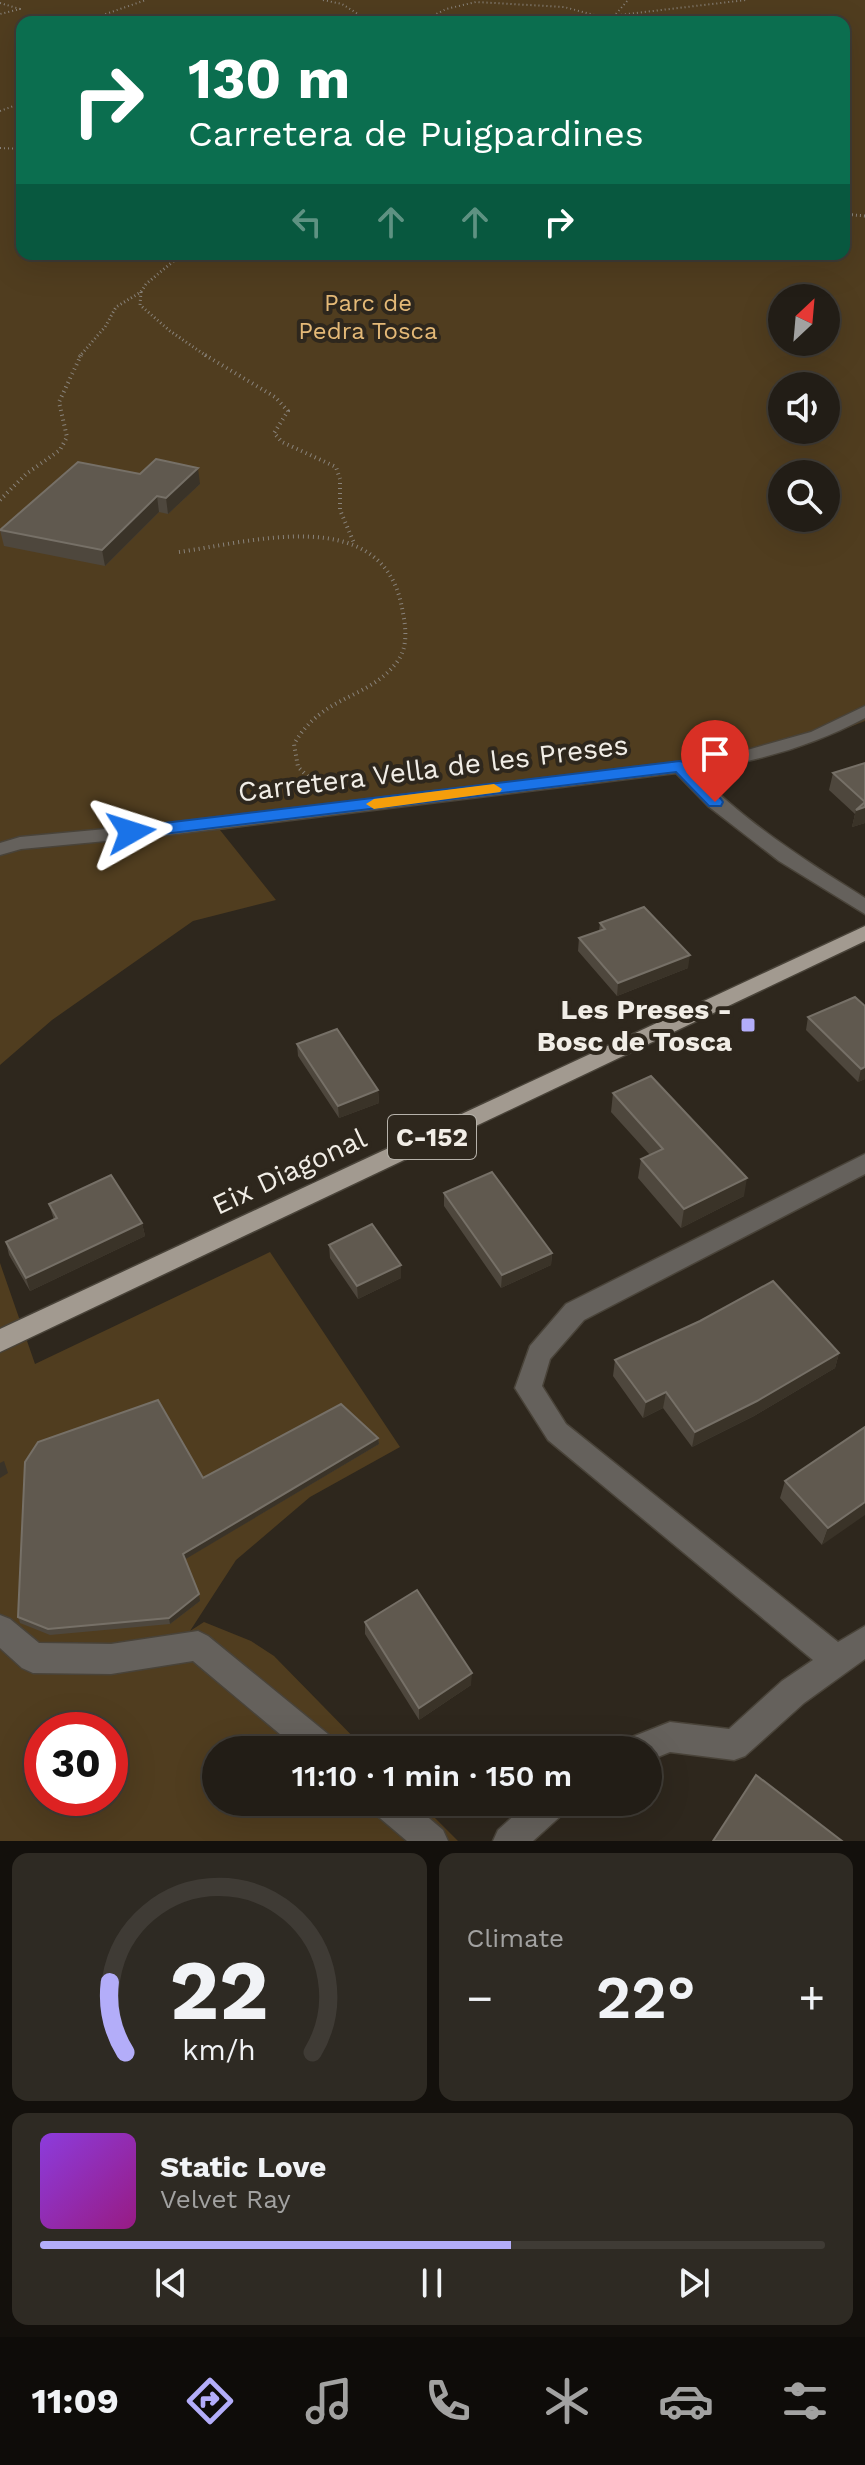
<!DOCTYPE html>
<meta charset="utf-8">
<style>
body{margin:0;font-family:"Work Sans",sans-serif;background:#2e2a23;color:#f1f3f6;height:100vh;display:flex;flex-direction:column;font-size:30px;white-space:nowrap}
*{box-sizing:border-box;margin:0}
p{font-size:26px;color:#a2a2a1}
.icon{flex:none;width:44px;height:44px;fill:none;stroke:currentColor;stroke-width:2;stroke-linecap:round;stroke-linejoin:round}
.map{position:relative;height:1841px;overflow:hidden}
.panel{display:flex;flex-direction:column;gap:12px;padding:12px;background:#13100c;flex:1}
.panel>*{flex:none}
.guide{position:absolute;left:16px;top:16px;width:834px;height:244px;border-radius:16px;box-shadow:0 8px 32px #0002,0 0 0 2px #3f3b35;background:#0b6e4f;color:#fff;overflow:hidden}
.needle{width:52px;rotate:26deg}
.controls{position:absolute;left:768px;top:284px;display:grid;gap:16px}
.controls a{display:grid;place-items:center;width:72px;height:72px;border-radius:50%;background:#221d16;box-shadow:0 8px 32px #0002,0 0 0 2px #3f3b35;font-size:40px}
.speed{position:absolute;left:24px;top:1712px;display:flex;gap:16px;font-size:40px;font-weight:700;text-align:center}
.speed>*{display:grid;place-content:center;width:104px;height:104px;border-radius:50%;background:#221d16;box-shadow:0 8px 32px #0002,0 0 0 2px #3f3b35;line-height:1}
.speed .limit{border:12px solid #d22;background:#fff;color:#111}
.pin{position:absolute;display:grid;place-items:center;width:68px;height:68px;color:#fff;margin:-82px -34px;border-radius:50% 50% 50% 0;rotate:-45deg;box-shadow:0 0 8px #0007}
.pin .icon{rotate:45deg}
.me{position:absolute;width:88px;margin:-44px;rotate:84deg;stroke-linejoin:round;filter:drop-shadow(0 0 6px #0008)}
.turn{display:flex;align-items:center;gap:28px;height:168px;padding:0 40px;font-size:36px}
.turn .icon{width:104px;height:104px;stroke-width:2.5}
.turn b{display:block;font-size:56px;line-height:68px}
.lanes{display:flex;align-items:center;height:76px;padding:0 40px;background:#0003;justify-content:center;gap:40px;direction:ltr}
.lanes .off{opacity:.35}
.big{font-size:60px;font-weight:600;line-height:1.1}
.panel .widget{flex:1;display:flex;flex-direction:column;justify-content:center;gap:12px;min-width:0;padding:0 28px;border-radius:16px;background:#2e2a23}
.panel .dial{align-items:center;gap:0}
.dial svg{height:208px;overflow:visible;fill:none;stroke:#3f3b35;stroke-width:7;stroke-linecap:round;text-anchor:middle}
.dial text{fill:#f1f3f6;stroke:none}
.song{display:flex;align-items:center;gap:24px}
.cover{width:96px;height:96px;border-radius:12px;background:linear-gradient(135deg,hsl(270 70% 55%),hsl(310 70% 35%))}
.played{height:8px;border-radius:4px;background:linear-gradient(90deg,#b3adf9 60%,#3f3b35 60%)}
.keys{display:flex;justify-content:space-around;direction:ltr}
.heat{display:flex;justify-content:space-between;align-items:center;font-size:44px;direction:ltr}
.panel .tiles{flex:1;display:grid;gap:12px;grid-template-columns:1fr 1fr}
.widget:last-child{grid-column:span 2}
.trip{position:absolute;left:202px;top:1736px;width:460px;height:80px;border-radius:40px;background:#221d16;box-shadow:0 8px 32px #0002,0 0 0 2px #3f3b35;font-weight:600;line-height:80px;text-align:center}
.tab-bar{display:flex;height:128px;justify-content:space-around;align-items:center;background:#0e0c09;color:#a2a2a1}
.tab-bar .icon{width:56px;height:56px}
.tab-bar .selected{color:#b3adf9}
.tab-bar b{font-size:36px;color:#f1f3f6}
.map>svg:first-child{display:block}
.green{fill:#503d1f;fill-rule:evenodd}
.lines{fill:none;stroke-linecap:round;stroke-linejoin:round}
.minor-casing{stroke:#494339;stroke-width:3}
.primary-casing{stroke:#494339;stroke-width:3}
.path-far2{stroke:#89837b;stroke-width:2;stroke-dasharray:1 3;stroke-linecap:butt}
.path-far1{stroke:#89837b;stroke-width:3;stroke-dasharray:1 3;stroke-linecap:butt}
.path{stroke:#89837b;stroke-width:4;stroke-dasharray:1 4;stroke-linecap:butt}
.minor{fill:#65615c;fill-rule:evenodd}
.primary{fill:#a29a90;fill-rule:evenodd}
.wall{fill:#4e473d}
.shaded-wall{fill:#3a3328}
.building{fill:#60594f;stroke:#767067;stroke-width:2}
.route{fill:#1a73e8;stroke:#114b97;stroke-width:2}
.slow{fill:#f59e0b}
.poi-dot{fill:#b3adf9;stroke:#2e271d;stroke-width:3}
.labels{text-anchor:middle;stroke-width:8;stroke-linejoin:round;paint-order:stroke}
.far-park-label{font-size:24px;fill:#e4b977;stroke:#2e271d}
.shield{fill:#2e271d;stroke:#b6b2aa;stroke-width:2}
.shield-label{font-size:26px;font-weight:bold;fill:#f1ede6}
.street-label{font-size:28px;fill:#f1ede6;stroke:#2e271d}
.poi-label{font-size:28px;font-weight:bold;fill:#f1ede6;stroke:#2e271d;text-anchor:end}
</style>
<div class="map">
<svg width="865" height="1841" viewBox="0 0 865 1841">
<rect width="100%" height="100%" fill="#2e271d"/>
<!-- green -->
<path class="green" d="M 0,0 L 865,0 L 865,721 L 798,748 L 736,763 L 220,830 L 276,900 L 193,921 L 52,1020 L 0,1065 ZM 22,22 L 844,22 L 844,254 L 22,254 ZM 782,298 L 826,298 L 826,342 L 782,342 ZM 782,386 L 826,386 L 826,430 L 782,430 ZM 782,474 L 826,474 L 826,518 L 782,518 Z
M 270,1252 L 400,1447 L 310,1497 L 236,1560 L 190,1631 L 204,1622 L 251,1641 L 274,1656 L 366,1750 L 216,1750 L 216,1802 L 419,1802 L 458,1841 L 0,1841 L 0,1263 L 35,1364 ZM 42,1730 L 110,1730 L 110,1798 L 42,1798 Z"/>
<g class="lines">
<defs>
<path id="minor" d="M 865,706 L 865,718 C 812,746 754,763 694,770 C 745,822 804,860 865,898 L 865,914 L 779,861 L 708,806 L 676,773 L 159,836 L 21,849 L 0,855 L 0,843 L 20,837 L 159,824 L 726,756 L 811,732 Z
M 865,1154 L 865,1174 L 584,1320 L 550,1359 L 542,1386 L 566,1424 L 838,1642 L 865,1626 L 865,1659 L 804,1703 L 745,1756 L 734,1760 L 670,1752 L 648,1761 L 648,1750 L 623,1750 L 627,1739 L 670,1722 L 729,1729 L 782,1681 L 813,1660 L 548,1440 L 515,1388 L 530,1346 L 566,1304 Z
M 0,1615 L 10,1619 L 39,1643 L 111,1644 L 198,1631 L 208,1636 L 334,1739 L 338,1750 L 299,1750 L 193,1661 L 111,1674 L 33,1673 L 22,1668 L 0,1648 Z
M 369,1802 L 410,1802 L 443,1830 L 448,1841 L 407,1841 L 374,1813 Z
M 529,1802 L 569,1802 L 564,1813 L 533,1841 L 493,1841 L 498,1830 Z"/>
<path id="primary" d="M 865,926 L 865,941 L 0,1352 L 0,1329 Z"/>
</defs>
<!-- minor casing -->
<use href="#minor" class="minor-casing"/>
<!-- primary casing -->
<use href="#primary" class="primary-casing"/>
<!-- path-far2 -->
<path class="path-far2" d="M 323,0 L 342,4 L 366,19 L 409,22 L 425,20 L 446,9 L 476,2 L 564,7 L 602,17 L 746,0
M 0,3 L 20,9 L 0,14
M 616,14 L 628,0
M 94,18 L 146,0
M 94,18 L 111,22
M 0,111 L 22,103
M 0,148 L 22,149"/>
<!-- path-far1 -->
<path class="path-far1" d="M 844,214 L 865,216
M 141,292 L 140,305 L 170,331 L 208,357
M 79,357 L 105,327 L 116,307 L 141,292 L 146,284 L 182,254"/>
<!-- path -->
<path class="path" d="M 205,355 L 275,397 L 288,411 L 274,433 L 282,442 L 336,467 L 340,479 L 340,510 L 354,543
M 0,500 L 26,474 L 60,450 L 67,437 L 59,402 L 81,355
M 179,552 C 251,542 378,504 401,603 C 405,622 410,645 397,662 C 368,700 323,694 294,744 L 298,767 L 322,790"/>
<!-- minor -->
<use href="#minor" class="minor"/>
<!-- primary -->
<use href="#primary" class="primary"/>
</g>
<!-- wall -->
<path class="wall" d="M 140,474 L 200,484 L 168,514 L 159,512 L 105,566 L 4,546 L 0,530 Z
M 865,763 L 865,823 L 852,827 L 855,814 L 829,790 L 833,773 Z
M 600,923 L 688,968 L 617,996 L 578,951 L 579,938 L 599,931 Z
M 865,1006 L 865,1079 L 858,1082 L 806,1030 L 808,1017 Z
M 297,1044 L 378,1090 L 379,1103 L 339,1118 L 298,1056 Z
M 613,1093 L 744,1196 L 681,1228 L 638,1178 L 641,1159 L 650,1155 L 611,1112 Z
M 444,1193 L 552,1253 L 551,1265 L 501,1288 L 444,1206 Z
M 49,1204 L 142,1223 L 145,1236 L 30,1291 L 9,1255 L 6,1242 L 54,1220 Z
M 329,1245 L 401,1278 L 358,1299 L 330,1258 Z
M 839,1353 L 835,1368 L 754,1416 L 692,1447 L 663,1408 L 643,1418 L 613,1376 L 615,1360 Z
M 865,1427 L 822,1545 L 780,1498 L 785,1481 Z
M 378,1438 L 379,1444 L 185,1559 L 200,1601 L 170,1624 L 50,1635 L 20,1623 L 18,1617 L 203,1478 Z
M 365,1622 L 471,1685 L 419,1720 L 365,1634 Z"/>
<!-- shaded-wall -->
<path class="shaded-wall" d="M 198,468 L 200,484 L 168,514 L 166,498 Z
M 157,496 L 159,512 L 105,566 L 102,550 Z
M 865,807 L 865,823 L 852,827 L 856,810 Z
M 690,955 L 688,968 L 617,996 L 618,983 Z
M 865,1067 L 865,1079 L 858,1082 L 861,1069 Z
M 378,1090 L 379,1103 L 339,1118 L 338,1106 Z
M 747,1178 L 744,1196 L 681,1228 L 684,1209 Z
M 142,1223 L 145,1236 L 30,1291 L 26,1278 Z
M 552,1253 L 551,1265 L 501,1288 L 502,1275 Z
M 401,1265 L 401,1278 L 358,1299 L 357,1286 Z
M 839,1353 L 835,1368 L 754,1416 L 692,1447 L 695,1432 Z
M 666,1392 L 663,1408 L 643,1418 L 646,1402 Z
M 378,1438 L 379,1444 L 184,1560 L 183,1554 Z
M 4,1461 L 8,1473 L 0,1478 L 0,1463 Z
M 865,1502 L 865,1515 L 822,1545 L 828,1528 Z
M 199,1594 L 200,1601 L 170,1624 L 169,1618 Z
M 472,1673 L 471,1685 L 419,1720 L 419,1708 Z"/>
<!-- building -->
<path class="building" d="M 156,459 L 198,468 L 166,498 L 157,496 L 102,550 L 0,530 L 78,462 L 140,474 Z
M 865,763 L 865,807 L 856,810 L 865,802 L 833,773 Z
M 644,907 L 690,955 L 618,983 L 579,938 L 605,929 L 600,923 Z
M 855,997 L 865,1006 L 865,1067 L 861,1069 L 808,1017 Z
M 337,1029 L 378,1090 L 338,1106 L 297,1044 Z
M 651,1076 L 747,1178 L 684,1209 L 641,1159 L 663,1149 L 613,1093 Z
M 492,1172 L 552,1253 L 502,1275 L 444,1193 Z
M 111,1175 L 142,1223 L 26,1278 L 6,1242 L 57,1218 L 49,1204 Z
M 372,1224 L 401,1265 L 357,1286 L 329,1245 Z
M 773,1281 L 839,1353 L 757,1401 L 695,1432 L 666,1392 L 646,1402 L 615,1360 L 700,1321 Z
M 158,1400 L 203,1478 L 341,1404 L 378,1438 L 183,1554 L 199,1594 L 169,1618 L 48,1629 L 18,1617 L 25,1462 L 38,1442 Z
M 865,1427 L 865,1502 L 828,1528 L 785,1481 Z
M 417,1590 L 472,1673 L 419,1708 L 365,1622 Z
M 756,1775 L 842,1841 L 713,1841 Z"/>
<!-- route -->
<path class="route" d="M 680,761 L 686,763 L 721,799 L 723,802 L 721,806 L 709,806 L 676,772 L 131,838 L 123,832 L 131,827 Z"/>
<!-- slow -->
<path class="slow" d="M 494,784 L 502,789 L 500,792 L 374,809 L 366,804 L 374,799 Z"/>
<!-- markers -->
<rect class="poi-dot" x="740" y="1017" width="16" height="16" rx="4"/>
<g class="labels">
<!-- far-park labels -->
<g class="far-park-label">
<text x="368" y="311">Parc de<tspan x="368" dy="28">Pedra Tosca</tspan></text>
</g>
<!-- shield labels -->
<rect class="shield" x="388" y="1115" width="88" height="44" rx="6"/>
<g class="shield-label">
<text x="432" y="1146">C-152</text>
</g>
<!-- street labels -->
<g class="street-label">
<text transform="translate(433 768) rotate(-7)" y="10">Carretera Vella de les Preses</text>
<text transform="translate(289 1171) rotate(-25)" y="10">Eix Diagonal</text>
</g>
<!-- poi labels -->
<g class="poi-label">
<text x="732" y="1019">Les Preses -<tspan x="732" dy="32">Bosc de Tosca</tspan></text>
</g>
</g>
</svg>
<div class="controls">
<a><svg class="needle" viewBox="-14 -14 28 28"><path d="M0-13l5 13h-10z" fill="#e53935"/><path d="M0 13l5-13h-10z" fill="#a2a2a1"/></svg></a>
<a><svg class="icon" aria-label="sound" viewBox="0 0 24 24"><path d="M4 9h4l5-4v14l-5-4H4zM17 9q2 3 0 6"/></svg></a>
<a><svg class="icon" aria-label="search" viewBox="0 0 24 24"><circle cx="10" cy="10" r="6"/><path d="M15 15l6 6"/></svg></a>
</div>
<div class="speed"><div class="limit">30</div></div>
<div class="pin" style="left:715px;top:802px;background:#d93025"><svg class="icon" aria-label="arrive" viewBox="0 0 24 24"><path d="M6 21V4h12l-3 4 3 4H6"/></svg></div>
<svg class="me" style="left:131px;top:832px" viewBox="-20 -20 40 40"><path d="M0-17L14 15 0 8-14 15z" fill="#1a73e8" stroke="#fff" stroke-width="4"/></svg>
<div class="trip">11:10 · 1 min · 150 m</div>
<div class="guide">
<div class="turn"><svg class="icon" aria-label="right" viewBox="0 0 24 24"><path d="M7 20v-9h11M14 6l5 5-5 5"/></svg><div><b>130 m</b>Carretera de Puigpardines</div></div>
<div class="lanes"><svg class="icon off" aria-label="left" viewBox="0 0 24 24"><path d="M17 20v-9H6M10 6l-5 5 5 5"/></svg><svg class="icon off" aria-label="ahead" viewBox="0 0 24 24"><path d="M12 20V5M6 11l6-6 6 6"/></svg><svg class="icon off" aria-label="ahead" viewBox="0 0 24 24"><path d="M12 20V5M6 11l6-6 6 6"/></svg><svg class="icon" aria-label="right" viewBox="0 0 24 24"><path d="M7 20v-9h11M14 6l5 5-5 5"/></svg></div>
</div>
</div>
<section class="panel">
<div class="tiles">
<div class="widget dial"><svg viewBox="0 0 100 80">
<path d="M14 69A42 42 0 1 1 86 69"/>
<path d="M14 69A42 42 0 0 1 8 42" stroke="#b3adf9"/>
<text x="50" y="56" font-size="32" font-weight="700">22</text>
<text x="50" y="72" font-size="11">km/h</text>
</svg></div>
<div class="widget"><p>Climate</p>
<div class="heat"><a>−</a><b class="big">22°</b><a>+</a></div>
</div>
<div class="widget">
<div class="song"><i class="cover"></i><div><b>Static Love</b><p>Velvet Ray</p></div></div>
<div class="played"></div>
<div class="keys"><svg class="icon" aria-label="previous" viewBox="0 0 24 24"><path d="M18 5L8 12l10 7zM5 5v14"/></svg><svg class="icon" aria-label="pause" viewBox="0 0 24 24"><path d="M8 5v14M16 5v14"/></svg><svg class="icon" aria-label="next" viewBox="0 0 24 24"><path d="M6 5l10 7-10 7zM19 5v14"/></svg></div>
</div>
</div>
</section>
<nav class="tab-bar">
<b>11:09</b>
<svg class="icon selected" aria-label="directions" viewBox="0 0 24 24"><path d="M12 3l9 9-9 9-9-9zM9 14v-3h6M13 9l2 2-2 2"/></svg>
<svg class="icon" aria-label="music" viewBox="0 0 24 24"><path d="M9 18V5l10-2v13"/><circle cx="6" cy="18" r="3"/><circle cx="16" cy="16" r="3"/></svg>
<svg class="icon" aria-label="phone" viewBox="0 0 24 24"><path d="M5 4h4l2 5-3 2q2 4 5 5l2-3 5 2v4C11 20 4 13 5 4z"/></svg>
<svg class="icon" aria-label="climate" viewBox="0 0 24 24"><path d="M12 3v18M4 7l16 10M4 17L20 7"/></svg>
<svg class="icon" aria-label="car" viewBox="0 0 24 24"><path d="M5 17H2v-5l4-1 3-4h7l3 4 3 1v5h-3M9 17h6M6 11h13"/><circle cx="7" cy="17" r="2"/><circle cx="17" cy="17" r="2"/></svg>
<svg class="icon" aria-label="filters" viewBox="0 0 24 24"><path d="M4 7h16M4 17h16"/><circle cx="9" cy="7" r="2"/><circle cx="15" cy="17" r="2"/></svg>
</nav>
